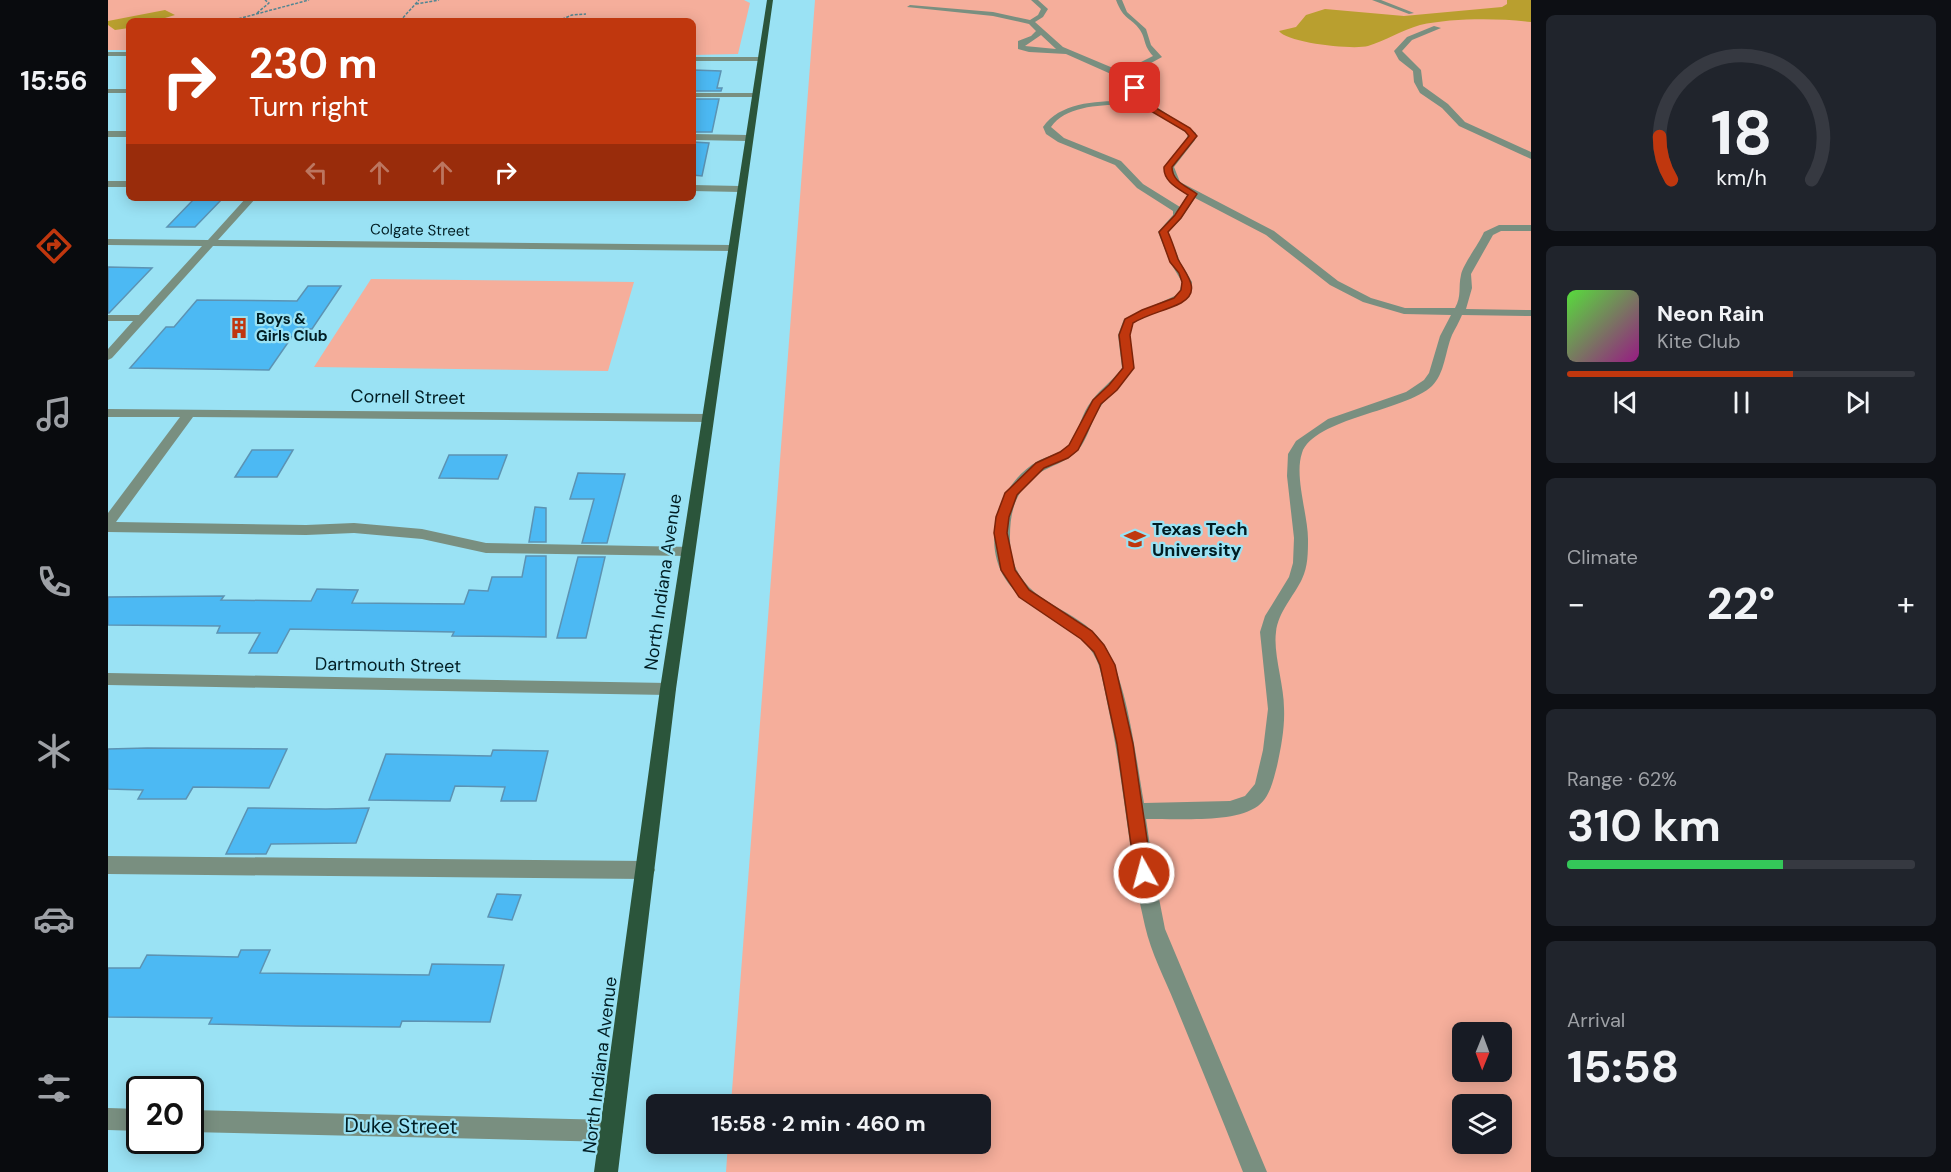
<!DOCTYPE html>
<meta charset="utf-8">
<style>
body{margin:0;font-family:"DM Sans",sans-serif;background:#20242c;color:#f1f3f6;height:100vh;display:flex;flex-direction:column;font-size:22px;white-space:nowrap}
*{box-sizing:border-box;margin:0}
p{font-size:20px;color:#9ea1a6}
.icon{flex:none;width:33px;height:33px;fill:none;stroke:currentColor;stroke-width:2;stroke-linecap:round;stroke-linejoin:round}
.map{position:relative;flex:1;overflow:hidden}
.panel{display:flex;flex-direction:column;gap:15px;padding:15px;background:#0d0f14;width:420px}
.panel>*{flex:none}
.hud{position:absolute;left:18px;top:18px;width:570px;height:183px;border-radius:9px;box-shadow:0 3px 15px #0003;background:#c0370e;color:#fff;overflow:hidden}
.needle{width:39px;rotate:181deg}
.buttons{position:absolute;left:1344px;top:1022px;display:grid;gap:12px}
.buttons a{display:grid;place-items:center;width:60px;height:60px;border-radius:9px;background:#171b24;box-shadow:0 3px 15px #0003;font-size:30px}
.speed{position:absolute;left:18px;top:1076px;display:flex;gap:12px;font-size:30px;font-weight:700;text-align:center}
.speed>*{display:grid;place-content:center;width:78px;height:78px;border-radius:50%;background:#171b24;box-shadow:0 3px 15px #0003;line-height:1}
.speed .limit{border:3px solid #111;border-radius:9px;background:#fff;color:#111}
.pin{position:absolute;display:grid;place-items:center;width:51px;height:51px;color:#fff;margin:-26px;border-radius:12px;box-shadow:0 3px 9px #0006}
.me{position:absolute;width:66px;margin:-33px;rotate:353deg;stroke-linejoin:round;filter:drop-shadow(0 0 4px #0008)}
.turn{display:flex;align-items:center;gap:21px;height:126px;padding:0 24px;font-size:27px}
.turn .icon{width:78px;height:78px;stroke-width:2.5}
.turn b{display:block;font-size:42px;line-height:51px}
.lanes{display:flex;align-items:center;height:57px;padding:0 24px;background:#0003;justify-content:center;gap:30px;direction:ltr}
.lanes .off{opacity:.35}
.big{font-size:45px;font-weight:700;line-height:1.1}
.panel .widget{flex:1;display:flex;flex-direction:column;justify-content:center;gap:9px;min-width:0;padding:0 21px;border-radius:9px;background:#20242c}
.panel .dial{align-items:center;gap:0}
.dial svg{height:156px;overflow:visible;fill:none;stroke:#363941;stroke-width:7;stroke-linecap:round;text-anchor:middle}
.dial text{fill:#f1f3f6;stroke:none}
.song{display:flex;align-items:center;gap:18px}
.cover{width:72px;height:72px;border-radius:9px;background:linear-gradient(135deg,hsl(110 70% 55%),hsl(310 70% 35%))}
.played{height:6px;border-radius:3px;background:linear-gradient(90deg,#c0370e 65%,#363941 65%)}
.keys{display:flex;justify-content:space-around;direction:ltr}
.heat{display:flex;justify-content:space-between;align-items:center;font-size:33px;direction:ltr}
.charge{height:9px;border-radius:4px;background:linear-gradient(90deg,#34c759 62%,#363941 0)}
.trip{position:absolute;left:538px;top:1094px;width:345px;height:60px;border-radius:9px;background:#171b24;box-shadow:0 3px 15px #0003;font-weight:700;line-height:60px;text-align:center}
main{display:flex;flex:1;min-height:0}
.dock{display:flex;flex-direction:column;width:108px;justify-content:space-around;align-items:center;background:#090b0e;color:#9ea1a6}
.dock .icon{width:42px;height:42px}
.dock .current{color:#c0370e}
.dock b{font-size:27px;color:#f1f3f6}
.map>svg:first-child{display:block}
.green{fill:#f5ae9b;fill-rule:evenodd}
.water{fill:#b99f2f}
.building{fill:#4cb9f3;stroke:#5c93b3;stroke-width:1.5}
.lines{fill:none;stroke-linecap:round;stroke-linejoin:round}
.path{stroke:#528692;stroke-width:1.5;stroke-dasharray:3 1.5;stroke-linecap:butt}
.minor{fill:#798f80;fill-rule:evenodd}
.major{fill:#2b553b;fill-rule:evenodd}
.route{fill:#c0370e;stroke:#7d2409;stroke-width:1.5}
.labels{text-anchor:middle;stroke-width:4.5;stroke-linejoin:round;paint-order:stroke}
.far-street-label{font-size:15px;fill:#001d23;stroke:#9ae2f4}
.far-poi-label{font-size:15px;font-weight:bold;fill:#001d23;stroke:#9ae2f4;text-anchor:start}
.street-label{font-size:18px;fill:#001d23;stroke:#9ae2f4}
.poi-label{font-size:18px;font-weight:bold;fill:#001d23;stroke:#9ae2f4;text-anchor:start}
.near-street-label{font-size:21px;fill:#001d23;stroke:#9ae2f4}
</style>
<main>
<nav class="dock">
<b>15:56</b>
<svg class="icon current" aria-label="directions" viewBox="0 0 24 24"><path d="M12 3l9 9-9 9-9-9zM9 14v-3h6M13 9l2 2-2 2"/></svg>
<svg class="icon" aria-label="music" viewBox="0 0 24 24"><path d="M9 18V5l10-2v13"/><circle cx="6" cy="18" r="3"/><circle cx="16" cy="16" r="3"/></svg>
<svg class="icon" aria-label="phone" viewBox="0 0 24 24"><path d="M5 4h4l2 5-3 2q2 4 5 5l2-3 5 2v4C11 20 4 13 5 4z"/></svg>
<svg class="icon" aria-label="climate" viewBox="0 0 24 24"><path d="M12 3v18M4 7l16 10M4 17L20 7"/></svg>
<svg class="icon" aria-label="car" viewBox="0 0 24 24"><path d="M5 17H2v-5l4-1 3-4h7l3 4 3 1v5h-3M9 17h6M6 11h13"/><circle cx="7" cy="17" r="2"/><circle cx="17" cy="17" r="2"/></svg>
<svg class="icon" aria-label="filters" viewBox="0 0 24 24"><path d="M4 7h16M4 17h16"/><circle cx="9" cy="7" r="2"/><circle cx="15" cy="17" r="2"/></svg>
</nav>
<div class="map">
<svg width="1423" height="1172" viewBox="0 0 1423 1172">
<rect width="100%" height="100%" fill="#9ae2f4"/>
<!-- green -->
<path class="green" d="M 0,0 L 636,0 L 642,3 L 630,54 L 585,55 L 585,21 L 21,21 L 21,50 L 0,50 Z
M 707,0 L 1423,0 L 1423,1172 L 618,1172 L 620,1143 L 873,1143 L 873,1104 L 623,1104 ZM 1354,1032 L 1394,1032 L 1394,1071 L 1354,1071 ZM 1354,1104 L 1394,1104 L 1394,1143 L 1354,1143 Z
M 263,279 L 526,282 L 500,371 L 206,367 Z"/>
<!-- water -->
<path class="water" d="M 1399,0 L 1423,0 L 1423,22 C 1391,18 1343,18 1312,25 C 1294,30 1277,41 1260,46 C 1245,50 1179,43 1171,31 L 1188,27 L 1198,15 L 1217,9 L 1296,16 L 1394,7 L 1399,4 Z
M 57,10 L 67,15 L 47,21 L 21,21 L 21,28 L 7,30 L 0,25 L 0,21 Z"/>
<!-- building -->
<path class="building" d="M 585,70 L 613,71 L 609,88 L 614,88 L 613,91 L 585,91 Z
M 585,99 L 611,99 L 604,132 L 585,132 Z
M 585,142 L 601,143 L 594,176 L 585,175 Z
M 87,198 L 115,198 L 87,227 L 59,227 Z
M 0,267 L 44,268 L 1,313 L 0,313 Z
M 200,286 L 233,286 L 204,329 L 190,328 L 161,370 L 22,368 L 58,327 L 66,327 L 89,300 L 189,301 Z
M 144,450 L 185,450 L 169,477 L 127,477 Z
M 341,455 L 399,455 L 390,479 L 331,478 Z
M 470,473 L 517,474 L 499,543 L 474,543 L 486,499 L 462,499 Z
M 427,507 L 438,508 L 438,542 L 421,542 Z
M 418,556 L 438,556 L 438,637 L 344,636 L 346,632 L 182,629 L 169,653 L 141,653 L 152,633 L 109,633 L 112,626 L 0,625 L 0,597 L 116,596 L 113,600 L 203,601 L 209,589 L 250,590 L 244,603 L 356,604 L 361,590 L 380,591 L 384,577 L 414,577 Z
M 470,557 L 497,557 L 478,638 L 449,638 Z
M 0,749 L 39,748 L 179,749 L 161,788 L 85,787 L 78,799 L 30,799 L 35,790 L 0,789 Z
M 385,750 L 440,751 L 428,801 L 393,801 L 397,787 L 347,786 L 342,801 L 261,800 L 278,754 L 383,756 Z
M 140,808 L 218,809 L 261,808 L 248,843 L 163,844 L 158,854 L 118,854 Z
M 389,894 L 413,895 L 404,920 L 380,917 Z
M 133,950 L 162,950 L 152,973 L 321,975 L 324,964 L 396,965 L 382,1022 L 294,1021 L 292,1027 L 188,1026 L 101,1024 L 104,1018 L 0,1017 L 0,968 L 32,968 L 39,955 L 130,957 Z"/>
<g class="lines">
<!-- path -->
<path class="path" d="M 308,4 L 331,0
M 149,13 L 161,3 L 157,0
M 122,21 L 201,0
M 292,21 L 311,0
M 450,21 L 464,15 L 478,14"/>
<!-- minor -->
<path class="minor" d="M 923,0 L 930,0 L 940,9 L 935,17 L 927,22 L 955,47 L 1005,68 L 1029,64 L 1045,56 C 1035,45 1038,39 1032,30 C 1023,17 1016,21 1008,0 L 1014,0 L 1019,12 L 1038,29 L 1043,45 L 1054,57 L 1034,68 L 1011,71 L 1016,76 L 1012,78 L 958,54 L 921,52 L 910,49 L 910,41 L 923,36 L 928,31 L 921,24 L 885,16 L 799,7 L 802,5 L 885,12 L 922,20 L 930,15 L 933,9 ZM 933,35 L 948,49 L 917,46 Z
M 1264,0 L 1273,0 L 1306,13 L 1301,14 Z
M 1326,26 L 1333,28 L 1304,40 L 1294,51 L 1313,70 L 1315,86 L 1340,104 L 1357,122 L 1423,152 L 1423,159 L 1351,126 L 1334,108 L 1312,93 L 1306,82 L 1305,71 L 1291,60 L 1286,51 L 1299,37 Z
M 0,52 L 21,52 L 21,56 L 0,56 Z
M 585,57 L 652,57 L 656,59 L 652,61 L 585,61 Z
M 1024,86 L 1030,86 L 1047,106 L 1088,133 L 1087,140 L 1066,167 L 1072,182 L 1166,231 L 1230,281 L 1263,298 L 1297,308 L 1347,308 C 1354,295 1350,288 1353,275 C 1355,264 1371,244 1376,232 L 1391,225 L 1423,225 L 1423,231 L 1393,231 L 1385,235 L 1363,274 L 1364,288 L 1358,309 L 1423,310 L 1423,316 L 1354,315 C 1351,322 1347,329 1344,335 C 1337,352 1337,373 1324,386 C 1298,411 1206,418 1194,453 C 1186,476 1200,515 1200,539 C 1200,552 1200,567 1194,579 C 1186,596 1170,612 1168,632 C 1165,653 1176,685 1176,708 C 1177,727 1173,748 1169,766 C 1165,781 1162,797 1150,806 C 1125,824 1068,818 1038,819 L 1046,873 L 1057,929 L 1159,1172 L 1135,1172 C 1113,1116 1090,1060 1067,1004 C 1057,979 1043,953 1037,926 C 1020,854 1016,779 1000,707 C 997,693 995,679 991,666 C 973,609 876,615 887,525 C 891,499 907,474 930,461 C 939,456 951,454 959,447 C 970,436 972,418 980,406 C 989,391 1004,382 1014,368 L 1010,335 L 1016,319 L 1071,294 L 1074,282 L 1062,262 L 1050,232 L 1065,215 L 1065,211 L 1029,188 L 1007,165 L 950,142 L 938,134 L 935,127 C 955,98 1001,101 1033,101 L 1023,88 ZM 1037,105 L 1080,134 C 1074,160 1031,168 1080,194 L 1072,207 L 1035,184 L 1013,161 L 956,138 L 943,127 C 961,101 1010,105 1037,105 ZM 1087,198 L 1158,235 L 1222,285 L 1255,302 L 1296,314 L 1343,315 L 1332,336 L 1321,373 L 1316,380 L 1298,392 L 1220,419 L 1188,441 L 1180,454 L 1179,476 L 1186,538 L 1185,563 L 1181,577 L 1157,616 L 1152,632 L 1160,709 L 1155,750 L 1147,784 L 1137,796 L 1122,801 L 1036,803 C 1028,759 1020,686 998,648 C 973,602 901,608 902,536 C 902,521 904,506 912,493 C 928,466 949,469 967,453 C 981,441 982,420 993,406 C 1002,392 1016,382 1026,368 L 1022,335 L 1025,323 L 1081,296 L 1084,282 L 1072,262 L 1060,232 L 1073,219 Z
M 0,89 L 21,89 L 21,93 L 0,93 Z
M 585,93 L 647,93 L 651,95 L 647,97 L 585,97 Z
M 0,131 L 21,131 L 21,137 L 0,137 Z
M 585,134 L 640,135 L 644,138 L 640,141 L 585,140 Z
M 0,181 L 21,181 L 21,187 L 0,187 Z
M 585,185 L 632,186 L 637,189 L 632,192 L 585,191 Z
M 138,198 L 148,198 L 110,240 L 624,245 L 629,248 L 624,251 L 105,246 L 4,358 L 0,360 L 0,349 L 25,321 L 0,321 L 0,315 L 31,315 L 94,246 L 0,245 L 0,239 L 100,240 Z
M 0,409 L 599,414 L 605,418 L 599,422 L 85,417 L 8,522 L 198,525 L 246,523 L 314,529 L 378,543 L 585,547 L 587,551 L 580,556 L 378,553 L 314,539 L 246,533 L 198,535 L 0,532 L 0,513 L 72,417 L 0,417 Z
M 0,673 L 560,683 L 566,684 L 568,689 L 566,694 L 560,695 L 0,685 Z
M 0,856 L 537,861 L 544,864 L 547,870 L 544,876 L 537,879 L 0,874 Z
M 0,1108 L 32,1109 L 32,1131 L 0,1130 Z
M 82,1110 L 504,1120 L 512,1123 L 515,1131 L 512,1139 L 504,1142 L 82,1132 Z"/>
<!-- major -->
<path class="major" d="M 659,0 L 665,0 L 568,689 L 510,1172 L 486,1172 L 552,689 Z"/>
</g>
<!-- route -->
<path class="route" d="M 1027,86 L 1046,107 L 1082,128 L 1089,136 L 1064,167 C 1064,182 1079,186 1089,194 L 1073,218 L 1060,232 C 1064,241 1067,250 1070,259 C 1077,273 1095,291 1073,303 C 1057,311 1040,314 1025,323 L 1022,335 L 1026,368 L 1009,390 L 993,404 L 970,450 L 960,458 L 936,468 L 909,495 L 901,517 L 899,533 L 907,570 L 921,590 L 984,631 L 996,645 L 1007,665 L 1025,744 L 1044,873 L 1042,879 L 1036,881 L 1029,879 L 1027,873 L 1009,744 L 992,665 L 986,652 L 973,639 L 911,597 L 893,570 L 886,533 L 888,517 L 897,493 L 928,463 L 952,452 L 961,445 L 985,400 L 1001,385 L 1015,368 L 1011,335 L 1017,319 L 1034,310 L 1066,298 L 1073,290 L 1074,282 L 1071,273 L 1062,262 L 1051,232 L 1067,215 L 1080,195 C 1069,188 1055,181 1056,167 L 1081,136 L 1077,131 L 1041,110 L 1024,88 Z"/>
<!-- icons -->
<defs>
<symbol id="building-bare" viewBox="-9 -9 18 18"><path d="M-4-6H4V6H1V3H-1V6H-4ZM-2.5-4.3h1.7v1.8h-1.7ZM.8-4.3h1.7v1.8H.8ZM-2.5-1h1.7V.8h-1.7ZM.8-1h1.7V.8H.8Z" fill="#c0370e" stroke="#9ae2f4" stroke-width="2.5" paint-order="stroke"/></symbol>
<symbol id="university-bare" viewBox="-9 -9 18 18"><path d="M0-5L7-2L0 1L-7-2ZM-4 1L0 2.5L4 1V4Q0 6-4 4Z" fill="#c0370e" stroke="#9ae2f4" stroke-width="2.5" paint-order="stroke"/></symbol>
</defs>
<g fill-rule="evenodd">
<use href="#building-bare" x="116" y="313" width="30" height="30"/>
<use href="#university-bare" x="1012" y="524" width="30" height="30"/>
</g>
<g class="labels">
<!-- far-street labels -->
<g class="far-street-label">
<text transform="translate(312 230) rotate(1)" y="5">Colgate Street</text>
</g>
<!-- far-poi labels -->
<g class="far-poi-label">
<text x="148" y="324">Boys &amp;<tspan x="148" dy="17">Girls Club</tspan></text>
</g>
<!-- street labels -->
<g class="street-label">
<text transform="translate(300 397) rotate(1)" y="6">Cornell Street</text>
<text transform="translate(555 582) rotate(-82)" y="6">North Indiana Avenue</text>
<text transform="translate(280 665) rotate(1)" y="6">Dartmouth Street</text>
<text transform="translate(492 1065) rotate(-83)" y="6">North Indiana Avenue</text>
</g>
<!-- poi labels -->
<g class="poi-label">
<text x="1044" y="535">Texas Tech<tspan x="1044" dy="21">University</tspan></text>
</g>
<!-- near-street labels -->
<g class="near-street-label">
<text transform="translate(293 1126) rotate(1)" y="7">Duke Street</text>
</g>
</g>
</svg>
<div class="buttons">
<a><svg class="needle" viewBox="-14 -14 28 28"><path d="M0-13l5 13h-10z" fill="#e53935"/><path d="M0 13l5-13h-10z" fill="#9ea1a6"/></svg></a>
<a><svg class="icon" aria-label="layers" viewBox="0 0 24 24"><path d="M12 4l9 5-9 5-9-5zM3 14l9 5 9-5"/></svg></a>
</div>
<div class="speed"><div class="limit">20</div></div>
<div class="pin" style="left:1027px;top:88px;background:#d93025"><svg class="icon" aria-label="arrive" viewBox="0 0 24 24"><path d="M6 21V4h12l-3 4 3 4H6"/></svg></div>
<svg class="me" style="left:1036px;top:873px" viewBox="-20 -20 40 40"><circle r="17" fill="#c0370e" stroke="#fff" stroke-width="3"/><path d="M0-11L8 9 0 5-8 9z" fill="#fff"/></svg>
<div class="trip">15:58 · 2 min · 460 m</div>
<div class="hud">
<div class="turn"><svg class="icon" aria-label="right" viewBox="0 0 24 24"><path d="M7 20v-9h11M14 6l5 5-5 5"/></svg><div><b>230 m</b>Turn right</div></div>
<div class="lanes"><svg class="icon off" aria-label="left" viewBox="0 0 24 24"><path d="M17 20v-9H6M10 6l-5 5 5 5"/></svg><svg class="icon off" aria-label="ahead" viewBox="0 0 24 24"><path d="M12 20V5M6 11l6-6 6 6"/></svg><svg class="icon off" aria-label="ahead" viewBox="0 0 24 24"><path d="M12 20V5M6 11l6-6 6 6"/></svg><svg class="icon" aria-label="right" viewBox="0 0 24 24"><path d="M7 20v-9h11M14 6l5 5-5 5"/></svg></div>
</div>
</div>
<section class="panel">
<div class="widget dial"><svg viewBox="0 0 100 80">
<path d="M14 69A42 42 0 1 1 86 69"/>
<path d="M14 69A42 42 0 0 1 8 47" stroke="#c0370e"/>
<text x="50" y="56" font-size="32" font-weight="700">18</text>
<text x="50" y="72" font-size="11">km/h</text>
</svg></div>
<div class="widget">
<div class="song"><i class="cover"></i><div><b>Neon Rain</b><p>Kite Club</p></div></div>
<div class="played"></div>
<div class="keys"><svg class="icon" aria-label="previous" viewBox="0 0 24 24"><path d="M18 5L8 12l10 7zM5 5v14"/></svg><svg class="icon" aria-label="pause" viewBox="0 0 24 24"><path d="M8 5v14M16 5v14"/></svg><svg class="icon" aria-label="next" viewBox="0 0 24 24"><path d="M6 5l10 7-10 7zM19 5v14"/></svg></div>
</div>
<div class="widget"><p>Climate</p>
<div class="heat"><a>−</a><b class="big">22°</b><a>+</a></div>
</div>
<div class="widget"><p>Range · 62%</p><b class="big">310 km</b><div class="charge"></div></div>
<div class="widget"><p>Arrival</p><b class="big">15:58</b></div>
</section>
</main>
